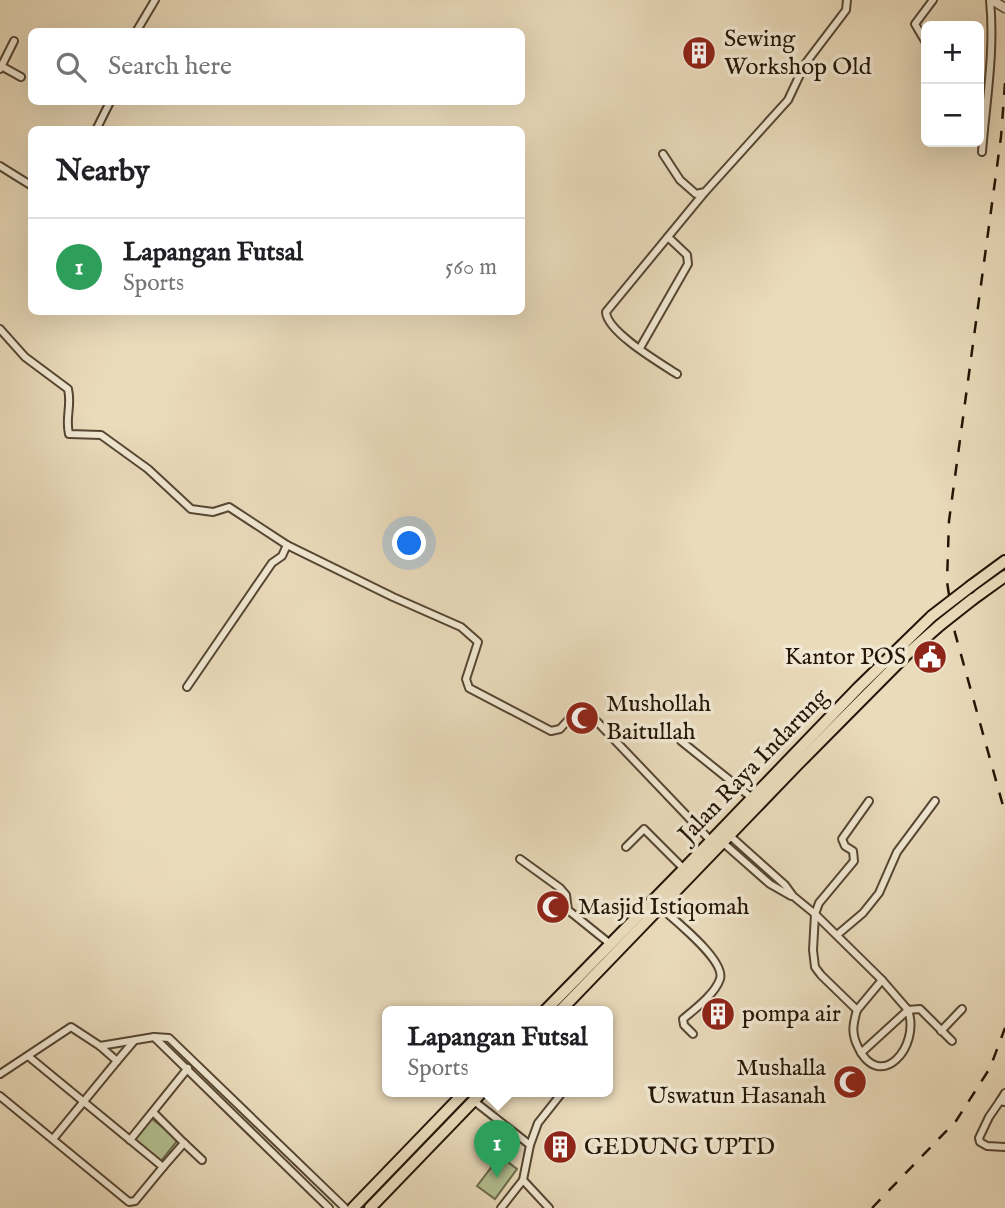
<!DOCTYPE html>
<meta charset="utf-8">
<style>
:root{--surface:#fff;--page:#f2f2f2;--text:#202124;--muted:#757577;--line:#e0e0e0;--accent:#8f2418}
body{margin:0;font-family:"IM FELL English",serif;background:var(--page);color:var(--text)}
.controls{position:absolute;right:21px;top:21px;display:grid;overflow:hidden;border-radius:10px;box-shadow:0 7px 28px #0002}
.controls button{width:63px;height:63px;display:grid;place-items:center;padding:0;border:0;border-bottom:2px solid var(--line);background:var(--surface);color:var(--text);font:35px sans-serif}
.you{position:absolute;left:410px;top:544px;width:24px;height:24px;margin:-18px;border:5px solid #fff;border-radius:50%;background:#1a73e8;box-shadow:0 0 0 10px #1a73e833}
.badge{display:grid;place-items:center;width:46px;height:46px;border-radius:50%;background:var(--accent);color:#fff;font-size:23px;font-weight:700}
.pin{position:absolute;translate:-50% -58px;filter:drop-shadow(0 2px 4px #0008)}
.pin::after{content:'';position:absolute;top:37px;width:24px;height:21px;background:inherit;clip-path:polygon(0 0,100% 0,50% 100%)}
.popup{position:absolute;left:382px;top:1006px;width:231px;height:91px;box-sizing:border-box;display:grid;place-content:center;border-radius:10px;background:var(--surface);filter:drop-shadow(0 2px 5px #0005);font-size:23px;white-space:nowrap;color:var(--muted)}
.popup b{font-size:26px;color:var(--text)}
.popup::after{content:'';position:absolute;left:50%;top:100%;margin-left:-14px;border:14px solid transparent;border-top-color:var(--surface)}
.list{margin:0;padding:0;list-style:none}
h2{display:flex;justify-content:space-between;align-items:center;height:91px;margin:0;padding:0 28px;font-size:30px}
h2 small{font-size:23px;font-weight:400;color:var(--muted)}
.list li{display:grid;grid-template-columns:46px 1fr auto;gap:21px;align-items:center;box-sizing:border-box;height:98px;padding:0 28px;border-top:2px solid var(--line)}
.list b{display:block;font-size:26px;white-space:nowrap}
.list p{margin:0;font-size:23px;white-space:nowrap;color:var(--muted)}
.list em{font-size:23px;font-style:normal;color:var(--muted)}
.icon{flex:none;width:38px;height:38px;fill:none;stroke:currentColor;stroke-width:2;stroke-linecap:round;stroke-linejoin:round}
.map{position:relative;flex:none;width:1005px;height:1208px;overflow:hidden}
.search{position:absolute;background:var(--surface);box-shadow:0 7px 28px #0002;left:28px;top:28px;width:497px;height:77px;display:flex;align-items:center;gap:18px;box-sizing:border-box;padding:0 24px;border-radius:10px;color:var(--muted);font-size:26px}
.panel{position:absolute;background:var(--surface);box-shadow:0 7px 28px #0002;left:28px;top:126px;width:497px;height:189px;border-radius:10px}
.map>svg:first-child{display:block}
.green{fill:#b4c192;stroke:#6c6b4c;stroke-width:2}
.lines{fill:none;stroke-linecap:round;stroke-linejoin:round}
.minor-casing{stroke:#564633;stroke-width:10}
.tertiary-casing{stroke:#564633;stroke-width:11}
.trunk-casing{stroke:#241506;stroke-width:14}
.minor{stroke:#f1e8d3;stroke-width:6}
.tertiary{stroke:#f1e8d3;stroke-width:8}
.trunk{stroke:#eadbbb;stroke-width:10}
.rail{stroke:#241506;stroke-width:2.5;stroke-dasharray:12 12;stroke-linecap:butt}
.trunk-bridge-casing{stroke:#241506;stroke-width:14;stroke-linecap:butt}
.trunk-bridge{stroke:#eadbbb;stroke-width:10}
.labels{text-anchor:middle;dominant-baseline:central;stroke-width:7;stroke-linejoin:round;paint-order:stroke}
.poi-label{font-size:24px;fill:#241506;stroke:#f1e8d3;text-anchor:start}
.street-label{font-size:24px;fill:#241506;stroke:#f1e8d3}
</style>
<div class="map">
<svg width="1005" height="1208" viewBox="0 0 1005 1208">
<rect width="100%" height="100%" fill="#eadbbb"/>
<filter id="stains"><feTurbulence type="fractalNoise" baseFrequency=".00286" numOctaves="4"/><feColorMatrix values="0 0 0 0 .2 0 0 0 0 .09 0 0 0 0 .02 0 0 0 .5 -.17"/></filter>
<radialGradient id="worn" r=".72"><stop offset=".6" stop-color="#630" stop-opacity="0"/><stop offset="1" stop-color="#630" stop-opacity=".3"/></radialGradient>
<!-- green -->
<g class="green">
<polygon points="151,1118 178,1140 161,1161 134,1139"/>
<polygon points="500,1156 517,1169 495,1199 477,1186"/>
</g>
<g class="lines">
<!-- minor casing -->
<g class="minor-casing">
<g id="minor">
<polyline points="136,32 155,0"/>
<polyline points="925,41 915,24 933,0"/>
<polyline points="1,66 21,77"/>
<polyline points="0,69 14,41"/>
<polyline points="96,130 110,102"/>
<path d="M 982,152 C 986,100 995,52 990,0"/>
<polyline points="663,154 680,180 696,194 705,192 788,100 805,64 846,10 847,0"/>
<polyline points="0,166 32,186"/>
<path d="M 0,329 L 25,357 L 68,389 C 72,406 65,417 69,434 L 101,435 L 148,469 L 191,509 L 213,512 L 229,507 L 287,545 L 393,597 L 461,627 L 478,642 L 466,679 L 469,688 L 551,731 L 560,729 L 579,708 L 585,709 L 711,841"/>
<polyline points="640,348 688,264 687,255 668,237"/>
<path d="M 677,374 C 660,363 607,332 606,312 L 704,193"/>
<polyline points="187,687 272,563 282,556 287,545"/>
<polyline points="681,741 752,798"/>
<polyline points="869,801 842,839 845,846 853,851 854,861 819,903 815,914 813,950 815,967 821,975 857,1010 882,980"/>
<polyline points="728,834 785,885 793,896 815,914 882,980 908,1010 920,1009 952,1041"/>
<polyline points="720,840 770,884 791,896"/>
<polyline points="626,847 644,829 684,869"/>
<polyline points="520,859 560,888 566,895 568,910 609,943"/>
<path d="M 659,906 C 673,919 726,960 720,979 C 715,994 695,1009 683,1019 L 684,1025 L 693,1034"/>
<polyline points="837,935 863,913 879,893 897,852 935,801"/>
<path d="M 857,1010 C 853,1024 851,1033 858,1047 C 880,1093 921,1047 908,1010 L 861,1053"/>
<polyline points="941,1031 962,1009"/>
<polyline points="154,1037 329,1208"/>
<polyline points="100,1046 154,1037 169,1038 345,1208"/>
<polyline points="28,1056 163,1167 184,1143 153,1112"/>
<polyline points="117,1061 134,1041"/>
<polyline points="0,1074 71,1027 100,1046 117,1061 53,1139"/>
<polyline points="1005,1093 1000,1101 1005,1102"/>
<polyline points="0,1096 129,1202 135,1201 163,1167"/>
<polyline points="474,1101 530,1145 523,1180 549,1208"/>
<polyline points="1000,1101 989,1117 979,1138 980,1142 987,1146 1005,1147"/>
<polyline points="130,1140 188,1068"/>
<polyline points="184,1143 202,1160"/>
<polyline points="530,1145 538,1123 561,1094"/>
<polyline points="501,1208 523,1180"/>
</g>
</g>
<!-- tertiary casing -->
<g class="tertiary-casing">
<polyline id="tertiary" points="992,0 1005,8"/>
</g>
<!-- trunk casing -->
<g class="trunk-casing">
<g id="trunk">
<polyline points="971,586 1005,561"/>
<polyline points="973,599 1005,576"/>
<polyline points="544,1012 684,869 858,688 932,616"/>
<polyline points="559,1012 797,765 906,655 940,625"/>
<polyline points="353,1208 465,1092"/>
<polyline points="370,1208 482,1092"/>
</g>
</g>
<!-- minor -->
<use href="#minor" class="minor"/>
<!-- tertiary -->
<use href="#tertiary" class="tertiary"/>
<!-- trunk -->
<use href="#trunk" class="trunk"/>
<!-- rail -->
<g class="rail">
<polyline points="1005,83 1001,137 949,521 947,582 955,633 1005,813"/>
<polyline points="872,1208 956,1121 990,1068 1005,1028"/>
</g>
<!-- trunk-bridge casing -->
<g class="trunk-bridge-casing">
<g id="trunk-bridge">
<polyline points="932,616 971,586"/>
<polyline points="940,625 973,599"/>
</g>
</g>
<!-- trunk-bridge -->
<use href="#trunk-bridge" class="trunk-bridge"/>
</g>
<!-- icons -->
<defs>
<g id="building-disc" transform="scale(1.75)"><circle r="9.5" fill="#8f2418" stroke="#f1e8d3"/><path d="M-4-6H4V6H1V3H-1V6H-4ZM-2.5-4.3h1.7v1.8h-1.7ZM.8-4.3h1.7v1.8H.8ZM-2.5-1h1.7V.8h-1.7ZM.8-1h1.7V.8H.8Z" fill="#fff"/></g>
<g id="civic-disc" transform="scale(1.75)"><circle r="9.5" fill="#8f2418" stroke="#f1e8d3"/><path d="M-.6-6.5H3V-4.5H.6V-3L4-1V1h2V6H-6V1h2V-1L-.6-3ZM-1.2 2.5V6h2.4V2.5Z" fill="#fff"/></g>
<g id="mosque-disc" transform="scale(1.75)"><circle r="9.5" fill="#8f2418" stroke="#f1e8d3"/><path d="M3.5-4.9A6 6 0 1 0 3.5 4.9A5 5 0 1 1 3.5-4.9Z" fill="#fff"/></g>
</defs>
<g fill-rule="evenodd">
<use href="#building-disc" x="699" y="53"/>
<use href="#civic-disc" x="930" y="657"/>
<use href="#mosque-disc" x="582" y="718"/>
<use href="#mosque-disc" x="553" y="907"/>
<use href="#building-disc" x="718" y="1014"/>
<use href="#mosque-disc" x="850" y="1082"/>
<use href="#building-disc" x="560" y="1147"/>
</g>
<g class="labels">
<!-- poi labels -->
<g class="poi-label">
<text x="724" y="39">Sewing<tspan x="724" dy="28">Workshop Old</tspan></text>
<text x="906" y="657" text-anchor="end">Kantor POS</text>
<text x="606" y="704">Mushollah<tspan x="606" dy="28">Baitullah</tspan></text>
<text x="578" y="907">Masjid Istiqomah</text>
<text x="742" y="1014">pompa air</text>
<text x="826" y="1068" text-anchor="end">Mushalla<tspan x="826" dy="28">Uswatun Hasanah</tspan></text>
<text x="584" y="1147">GEDUNG UPTD</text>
</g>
<!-- street labels -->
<g class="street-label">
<text transform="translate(754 766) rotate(-46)">Jalan Raya Indarung</text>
</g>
</g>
<rect width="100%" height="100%" filter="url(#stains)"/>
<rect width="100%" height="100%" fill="url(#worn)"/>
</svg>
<div class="controls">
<button>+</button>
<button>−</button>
</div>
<div class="you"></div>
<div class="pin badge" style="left:497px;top:1178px;background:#2e9e5b">1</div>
<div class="popup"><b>Lapangan Futsal</b>Sports</div>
<div class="search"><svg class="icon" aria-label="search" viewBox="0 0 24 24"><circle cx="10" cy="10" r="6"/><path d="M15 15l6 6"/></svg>Search here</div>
<section class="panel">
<h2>Nearby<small></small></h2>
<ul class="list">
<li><span class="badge" style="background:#2e9e5b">1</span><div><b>Lapangan Futsal</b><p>Sports</p></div><em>560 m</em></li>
</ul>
</section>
</div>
